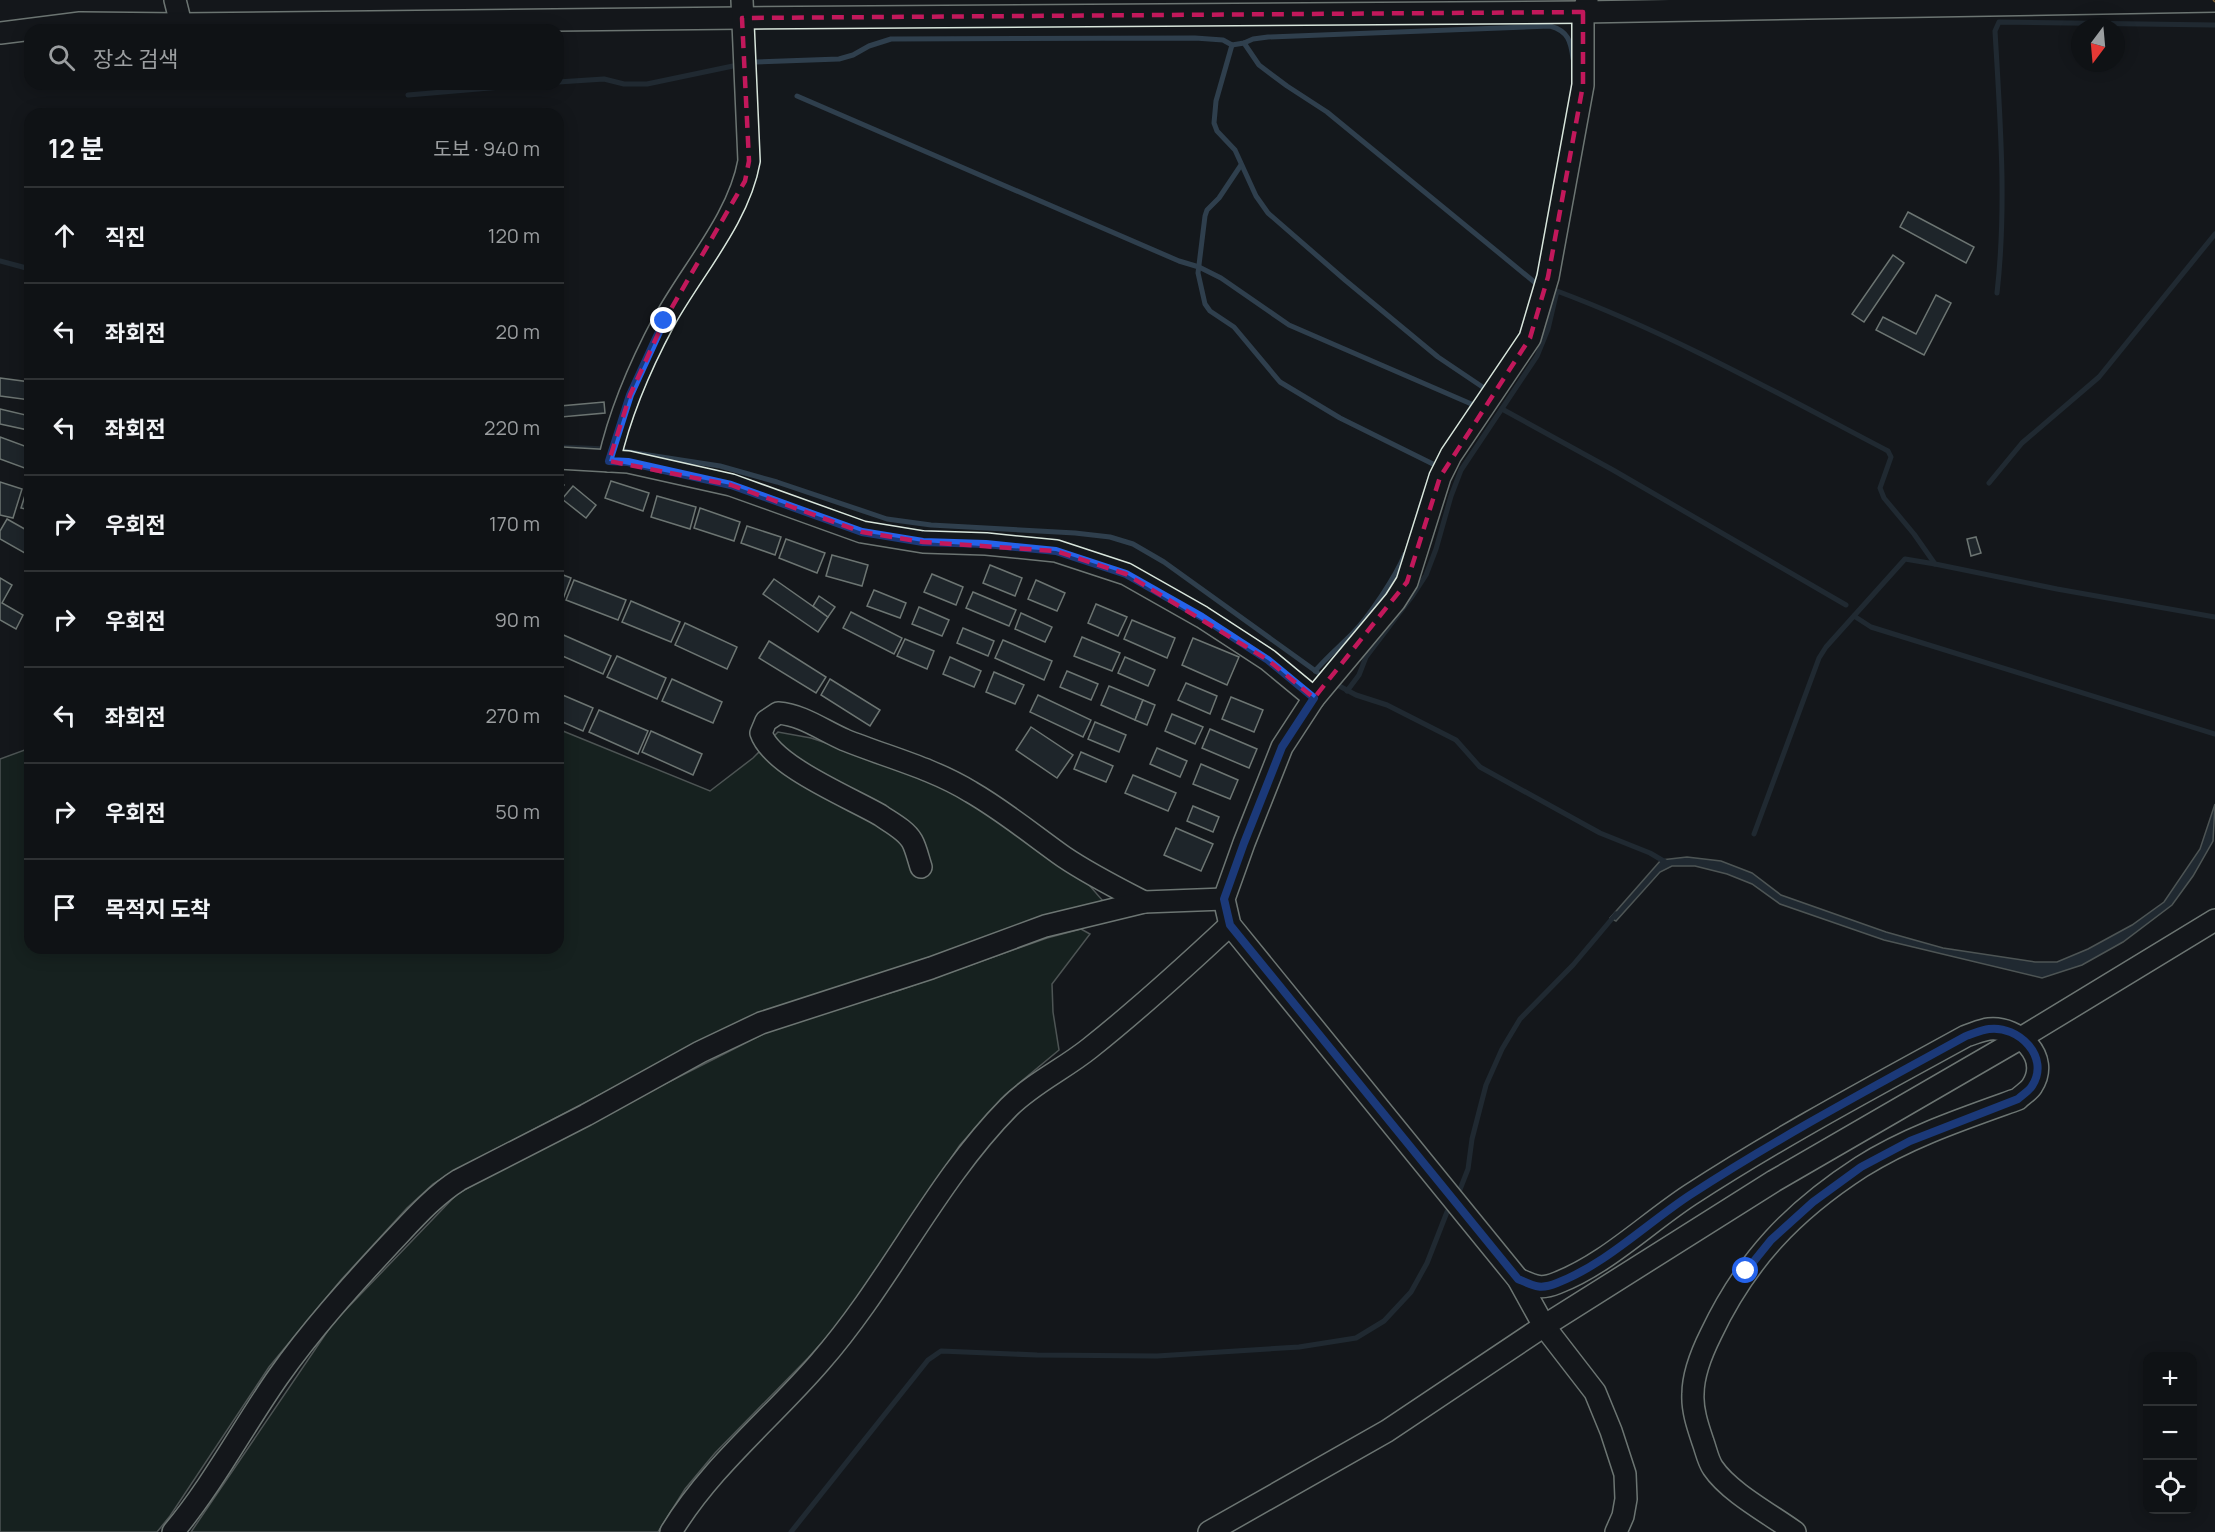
<!DOCTYPE html>
<html lang="ko">
<meta charset="utf-8">
<style>
:root{--surface:#0f1215;--page:#181b1e;--text:#f1f3f6;--muted:#9b9ea0;--line:#2f3234}
body{margin:0;font-family:Manrope,"Noto Sans KR",sans-serif;background:var(--page);color:var(--text)}
.controls{position:absolute;right:18px;bottom:18px;display:grid;overflow:hidden;border-radius:12px;box-shadow:0 3px 15px #0003}
.controls button{width:54px;height:54px;display:grid;place-items:center;padding:0;border:0;border-bottom:2px solid var(--line);background:var(--surface);color:var(--text);font:30px sans-serif}
.compass{position:absolute;left:2071px;top:18px;width:54px;height:54px;border-radius:50%;background:var(--surface);box-shadow:0 3px 15px #0003;rotate:196deg}
.stop{position:absolute;width:18px;height:18px;margin:-14px;border:4px solid #2563eb;border-radius:50%;background:#fff}
.stop.end{background:#2563eb;border-color:#fff;box-shadow:0 2px 6px #0008}
.list{margin:0;padding:0;list-style:none}
h2{display:flex;justify-content:space-between;align-items:center;height:78px;margin:0;padding:0 24px;font-size:26px}
h2 small{font-size:20px;font-weight:400;color:var(--muted)}
.list li{display:grid;grid-template-columns:39px 1fr auto;gap:18px;align-items:center;box-sizing:border-box;height:96px;padding:0 24px;border-top:2px solid var(--line)}
.list b{display:block;font-size:22px;white-space:nowrap}
.list em{font-size:20px;font-style:normal;color:var(--muted)}
.icon{flex:none;width:33px;height:33px;fill:none;stroke:currentColor;stroke-width:2;stroke-linecap:round;stroke-linejoin:round}
.map{position:relative;flex:none;width:2215px;height:1532px;overflow:hidden}
.search{position:absolute;background:var(--surface);box-shadow:0 3px 15px #0003;left:24px;top:24px;width:540px;height:66px;display:flex;align-items:center;gap:15px;box-sizing:border-box;padding:0 21px;border-radius:18px;color:var(--muted);font-size:22px}
.panel{position:absolute;background:var(--surface);box-shadow:0 3px 15px #0003;left:24px;top:108px;width:540px;height:846px;border-radius:18px}
.map>svg:first-child{display:block}
.green{fill:#1a2d24;stroke:#939e99;stroke-width:1.5}
.water{fill:#2f3f4d;stroke:#939e99;stroke-width:1.5}
.lines{fill:none;stroke-linecap:round;stroke-linejoin:round}
.stream{stroke:#2f3f4d;stroke-width:5}
.building{fill:#2c363c;stroke:#d8e6dc;stroke-width:1.5}
.minor-casing{stroke:#d8e6dc;stroke-width:24}
.minor{stroke:#14181c;stroke-width:21}
.power{stroke:#ffb74d;stroke-width:1.5;stroke-dasharray:21 4.5 3 4.5;stroke-linecap:butt}
.route{stroke:#2563eb;stroke-width:8}
.marked{fill:none;stroke:#c2185b;stroke-width:4.5;stroke-dasharray:12 8;stroke-linejoin:round}
</style>
<div class="map">
<svg width="2215" height="1532" viewBox="0 0 2215 1532">
<rect width="100%" height="100%" fill="#14181c"/>
<!-- green -->
<g class="green">
<polygon points="558,729 710,791 753,758 762,749 852,804 925,857 830,781 771,739 778,732 811,738 928,777 976,804 1083,878 1103,901 1038,918 691,1047 454,1171 433,1184 407,1208 341,1280 269,1367 170,1516 157,1532 0,1532 0,759 30,748 30,948 558,948"/>
<polygon points="1081,929 1090,934 1052,984 1053,1012 1059,1050 1005,1095 960,1145 841,1321 808,1358 715,1453 685,1489 658,1532 191,1532 333,1323 457,1194 529,1153 781,1025 900,990 1047,938"/>
</g>
<!-- water -->
<polygon class="water" points="2215,804 2213,841 2193,876 2172,905 2123,942 2082,965 2042,978 1884,940 1780,904 1752,884 1727,874 1695,866 1672,866 1660,872 1616,921 1610,918 1661,860 1687,857 1721,861 1752,873 1781,895 1886,932 1943,948 2035,962 2057,962 2088,949 2132,925 2164,902 2200,849"/>
<g class="lines">
<!-- stream -->
<g class="stream">
<polyline points="1244,43 1259,65 1287,86 1327,112 1538,285"/>
<polyline points="1232,45 1216,101 1214,123 1217,131 1235,150 1256,196 1268,213 1345,280 1438,357 1487,390"/>
<path d="M 755,62 L 839,59 L 853,55 L 869,46 L 891,39 L 1195,38 L 1223,40 L 1232,45 L 1244,43 L 1253,39 L 1268,37 L 1550,26 C 1568,31 1571,41 1573,59"/>
<polyline points="558,82 604,79 624,84 647,84 733,66"/>
<polyline points="408,95 535,84"/>
<polyline points="797,96 1179,261 1199,267 1221,278 1289,325 1476,406"/>
<polyline points="1241,165 1219,198 1207,210 1205,216 1198,273 1205,304 1210,311 1234,327 1280,382 1340,418 1439,467"/>
<polyline points="0,261 30,269"/>
<path d="M 1997,293 C 2007,205 2000,118 1995,31 L 1999,22 L 2215,25"/>
<polyline points="1502,409 1613,470 1846,605"/>
<polyline points="558,447 607,449"/>
<polyline points="616,450 720,466 777,482 887,519 931,525 1075,533 1110,537 1133,544 1164,562 1317,672"/>
<polyline points="1989,483 2022,443 2099,377 2215,234"/>
<polyline points="1854,616 1871,627 2215,734"/>
<path d="M 1315,671 C 1327,657 1340,646 1352,634 C 1369,617 1396,576 1405,554"/>
<polyline points="1332,682 1356,695 1387,705 1456,740 1480,767 1600,833 1650,853 1667,863"/>
<path d="M 1347,691 L 1359,675 L 1366,657 L 1413,595 L 1426,575 L 1436,549 L 1451,496 L 1461,470 L 1537,356 L 1548,329 L 1557,291 C 1672,334 1779,394 1888,451 L 1891,457 L 1880,488 L 1884,498 L 1914,534 L 1935,564 L 2057,589 L 2215,617"/>
<polyline points="1754,834 1819,658 1826,647 1905,559 1935,564"/>
<polyline points="1457,1197 1468,1169 1472,1139 1486,1085 1502,1049 1520,1019 1573,965 1616,914"/>
<polyline points="791,1532 928,1360 941,1351 1037,1355 1157,1356 1299,1347 1356,1338 1384,1321 1411,1292 1427,1263 1447,1212 1452,1205"/>
</g>
</g>
<!-- building -->
<g class="building">
<polygon points="1908,212 1974,247 1966,263 1900,227"/>
<polygon points="1893,255 1904,263 1864,322 1852,314"/>
<polygon points="1936,295 1951,303 1924,355 1876,330 1883,317 1916,334"/>
<polygon points="0,378 30,382 30,400 0,396"/>
<polygon points="604,402 605,413 561,417 560,406"/>
<polygon points="0,409 30,416 28,430 0,424"/>
<polygon points="0,437 30,448 30,470 0,459"/>
<polygon points="558,481 564,485 558,494"/>
<polygon points="611,481 649,493 643,511 605,498"/>
<polygon points="0,482 22,489 13,518 0,515"/>
<polygon points="573,486 596,505 586,518 562,499"/>
<polygon points="27,489 30,490 30,510 21,508"/>
<polygon points="657,496 696,507 690,529 651,517"/>
<polygon points="700,508 740,522 734,541 694,528"/>
<polygon points="7,519 30,532 30,556 0,539 0,531"/>
<polygon points="747,526 781,537 775,555 741,543"/>
<polygon points="1976,537 1981,553 1971,556 1967,539"/>
<polygon points="786,539 825,553 817,573 779,558"/>
<polygon points="832,555 868,565 862,586 826,576"/>
<polygon points="990,565 1022,578 1015,596 983,583"/>
<polygon points="558,573 571,578 563,599 558,597"/>
<polygon points="932,574 963,587 956,605 924,592"/>
<polygon points="0,578 12,585 2,603 23,615 16,629 0,620"/>
<polygon points="774,579 828,617 818,632 763,594"/>
<polygon points="574,580 626,600 618,620 566,600"/>
<polygon points="1036,580 1065,593 1057,611 1028,599"/>
<polygon points="874,590 906,603 900,618 867,606"/>
<polygon points="973,592 1016,610 1009,626 966,608"/>
<polygon points="819,596 835,607 828,617 813,606"/>
<polygon points="631,601 680,622 671,642 622,622"/>
<polygon points="1096,604 1127,617 1118,636 1088,623"/>
<polygon points="919,607 949,620 942,636 912,624"/>
<polygon points="851,612 902,638 894,654 843,628"/>
<polygon points="1021,613 1052,627 1045,642 1015,629"/>
<polygon points="1132,620 1175,638 1167,658 1124,639"/>
<polygon points="685,623 737,647 727,669 675,645"/>
<polygon points="963,628 994,641 988,656 957,643"/>
<polygon points="559,633 611,656 603,674 558,654"/>
<polygon points="1082,637 1120,653 1112,671 1074,656"/>
<polygon points="1193,638 1239,657 1227,685 1182,665"/>
<polygon points="905,639 934,651 927,669 897,656"/>
<polygon points="1003,640 1052,661 1044,680 995,658"/>
<polygon points="769,641 826,677 816,693 759,658"/>
<polygon points="617,656 666,678 657,699 607,677"/>
<polygon points="950,657 981,671 974,687 943,674"/>
<polygon points="1125,657 1155,670 1148,686 1118,673"/>
<polygon points="1067,671 1098,684 1091,700 1060,687"/>
<polygon points="994,672 1024,685 1015,704 986,692"/>
<polygon points="672,679 722,702 713,723 662,701"/>
<polygon points="830,679 880,710 870,726 821,695"/>
<polygon points="1186,683 1217,696 1210,714 1178,700"/>
<polygon points="1109,686 1143,700 1135,720 1101,705"/>
<polygon points="558,693 593,708 583,731 558,720"/>
<polygon points="1038,695 1091,720 1083,737 1030,712"/>
<polygon points="1231,697 1263,710 1254,732 1222,719"/>
<polygon points="1143,700 1155,705 1147,725 1135,720"/>
<polygon points="599,710 648,731 638,754 589,732"/>
<polygon points="1172,714 1203,727 1195,744 1165,731"/>
<polygon points="1095,722 1126,735 1119,752 1088,739"/>
<polygon points="1031,727 1073,755 1057,778 1016,750"/>
<polygon points="1210,729 1257,749 1249,768 1202,748"/>
<polygon points="651,731 702,754 693,775 642,752"/>
<polygon points="1157,748 1187,761 1180,777 1150,764"/>
<polygon points="1081,752 1113,766 1106,782 1074,769"/>
<polygon points="1201,764 1238,780 1230,799 1193,784"/>
<polygon points="1133,775 1176,793 1168,811 1125,793"/>
<polygon points="1193,806 1219,817 1213,832 1187,821"/>
<polygon points="1176,828 1213,844 1201,871 1164,855"/>
</g>
<g class="lines">
<!-- minor casing -->
<g class="minor-casing">
<g id="minor">
<polyline points="175,0 181,24"/>
<polyline points="1587,1 1583,12 1583,85 1548,277 1530,338 1451,455 1440,477 1407,582 1395,601 1314,698 1282,747 1244,843 1224,899 1230,925 1518,1279 1544,1326 1595,1392 1611,1431 1625,1474 1626,1499 1623,1516 1616,1532"/>
<polyline points="0,33 80,23 181,24 742,18 1583,12 2215,1"/>
<polyline points="558,458 628,462 731,485 862,532 923,542 986,544 1056,551 1126,574 1202,617 1268,660 1314,698"/>
<path d="M 609,461 C 620,412 641,364 664,321 C 692,270 739,218 749,161 L 742,0"/>
<path d="M 921,867 C 918,858 916,848 912,841 C 906,830 890,822 880,815 C 849,797 772,766 761,733 L 766,721 L 778,713 C 803,715 822,730 845,740 C 887,757 932,768 971,792 C 1004,811 1033,835 1064,857 C 1089,874 1117,888 1144,902"/>
<path d="M 1518,1279 C 1534,1286 1540,1290 1557,1283 C 1606,1264 1646,1224 1690,1195 C 1779,1137 1873,1087 1966,1036 C 1973,1034 1981,1030 1989,1029 C 2018,1026 2051,1057 2032,1086 C 2029,1091 2022,1095 2018,1099 C 1965,1118 1908,1137 1861,1167 C 1793,1211 1746,1260 1711,1334 C 1702,1352 1693,1373 1693,1394 C 1692,1410 1698,1427 1703,1442 C 1706,1450 1708,1461 1713,1468 C 1729,1492 1770,1514 1795,1532"/>
<path d="M 173,1532 C 212,1486 243,1427 278,1377 C 311,1330 350,1287 389,1245 C 411,1222 432,1197 459,1180 L 586,1115 L 700,1052 L 761,1023 L 931,968 L 1045,926 L 1144,902 L 1224,899"/>
<path d="M 671,1532 C 711,1466 771,1419 820,1362 C 890,1282 935,1182 1009,1107 C 1033,1083 1064,1069 1090,1048 C 1139,1009 1184,968 1230,925"/>
<polyline points="1209,1532 1387,1431 1544,1326 1774,1181 2021,1038 2215,920"/>
</g>
</g>
<!-- minor -->
<use href="#minor" class="minor"/>
<!-- power -->
<polyline class="power" points="2213,0 2215,2"/>
</g>
<g class="lines">
<!-- route -->
<path class="route" d="M 664,321 L 630,395 L 609,461 L 628,462 L 731,485 L 862,532 L 923,542 L 986,544 L 1056,551 L 1126,574 L 1202,617 L 1268,660 L 1314,698 L 1282,747 L 1244,843 L 1224,899 L 1230,925 L 1518,1279 C 1534,1286 1540,1290 1557,1283 C 1606,1264 1646,1224 1690,1195 C 1779,1137 1873,1087 1966,1036 C 1973,1034 1981,1030 1989,1029 C 2018,1025 2051,1057 2032,1086 C 2029,1091 2022,1095 2018,1099 L 1910,1141 L 1861,1167 L 1813,1202 L 1771,1240 L 1746,1271"/>
</g>
<!-- marked area -->
<path d="M0 0H2215V1532H0ZM 1583,12 L 1583,85 L 1548,277 L 1530,338 L 1440,477 L 1407,582 L 1314,698 L 1268,660 L 1126,574 L 1056,551 L 923,542 L 862,532 L 731,485 L 609,461 L 630,395 L 664,321 L 745,181 L 749,161 L 742,18 Z" fill="#14181c" fill-opacity=".55" fill-rule="evenodd"/>
<path class="marked" d="M 1583,12 L 1583,85 L 1548,277 L 1530,338 L 1440,477 L 1407,582 L 1314,698 L 1268,660 L 1126,574 L 1056,551 L 923,542 L 862,532 L 731,485 L 609,461 L 630,395 L 664,321 L 745,181 L 749,161 L 742,18 Z"/>
</svg>
<div class="controls">
<button>+</button>
<button>−</button>
<button><svg class="icon" aria-label="locate" viewBox="0 0 24 24"><circle cx="12" cy="12" r="6"/><path d="M12 2v4M12 18v4M2 12h4M18 12h4"/></svg></button>
</div>
<svg class="compass" viewBox="-18 -18 36 36"><path d="M0-13l5 13h-10z" fill="#e53935"/><path d="M0 13l5-13h-10z" fill="#9b9ea0"/></svg>
<div class="stop" style="left:1746px;top:1271px"></div>
<div class="stop end" style="left:664px;top:321px"></div>
<div class="search"><svg class="icon" aria-label="search" viewBox="0 0 24 24"><circle cx="10" cy="10" r="6"/><path d="M15 15l6 6"/></svg>장소 검색</div>
<section class="panel">
<h2>12 분<small>도보 · 940 m</small></h2>
<ul class="list">
<li><svg class="icon" aria-label="ahead" viewBox="0 0 24 24"><path d="M12 20V5M6 11l6-6 6 6"/></svg><div><b>직진</b></div><em>120 m</em></li>
<li><svg class="icon" aria-label="left" viewBox="0 0 24 24"><path d="M17 20v-9H6M10 6l-5 5 5 5"/></svg><div><b>좌회전</b></div><em>20 m</em></li>
<li><svg class="icon" aria-label="left" viewBox="0 0 24 24"><path d="M17 20v-9H6M10 6l-5 5 5 5"/></svg><div><b>좌회전</b></div><em>220 m</em></li>
<li><svg class="icon" aria-label="right" viewBox="0 0 24 24"><path d="M7 20v-9h11M14 6l5 5-5 5"/></svg><div><b>우회전</b></div><em>170 m</em></li>
<li><svg class="icon" aria-label="right" viewBox="0 0 24 24"><path d="M7 20v-9h11M14 6l5 5-5 5"/></svg><div><b>우회전</b></div><em>90 m</em></li>
<li><svg class="icon" aria-label="left" viewBox="0 0 24 24"><path d="M17 20v-9H6M10 6l-5 5 5 5"/></svg><div><b>좌회전</b></div><em>270 m</em></li>
<li><svg class="icon" aria-label="right" viewBox="0 0 24 24"><path d="M7 20v-9h11M14 6l5 5-5 5"/></svg><div><b>우회전</b></div><em>50 m</em></li>
<li><svg class="icon" aria-label="arrive" viewBox="0 0 24 24"><path d="M6 21V4h12l-3 4 3 4H6"/></svg><div><b>목적지 도착</b></div></li>
</ul>
</section>
</div>
